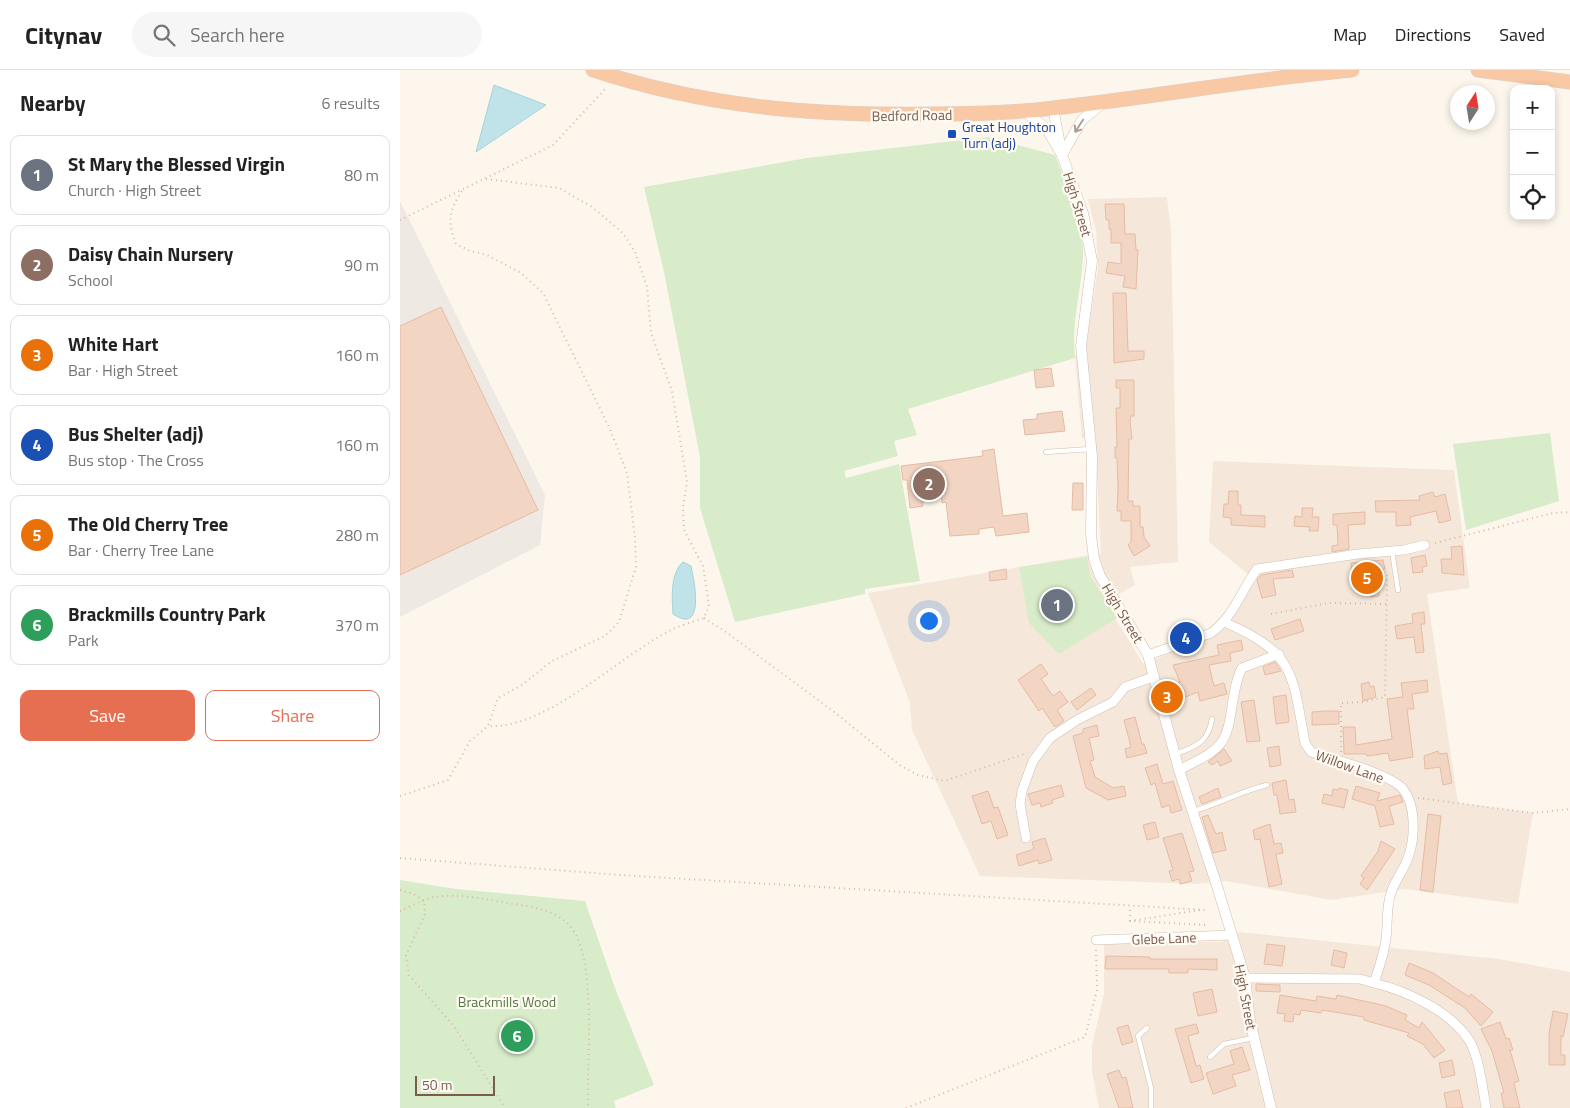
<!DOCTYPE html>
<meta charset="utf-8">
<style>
:root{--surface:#fff;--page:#f6f6f6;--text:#222;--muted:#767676;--line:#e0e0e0;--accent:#e76f51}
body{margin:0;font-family:"Titillium Web",sans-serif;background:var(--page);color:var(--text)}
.controls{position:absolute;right:15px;top:15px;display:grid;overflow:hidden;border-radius:10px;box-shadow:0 2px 8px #0003}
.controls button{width:45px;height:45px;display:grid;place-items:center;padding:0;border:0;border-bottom:1px solid var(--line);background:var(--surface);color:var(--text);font:25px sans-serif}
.compass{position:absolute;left:1050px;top:15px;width:45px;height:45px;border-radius:50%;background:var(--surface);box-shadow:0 2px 8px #0003;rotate:12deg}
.scale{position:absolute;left:15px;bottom:12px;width:80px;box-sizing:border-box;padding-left:5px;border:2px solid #7a5c4d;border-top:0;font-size:14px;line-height:18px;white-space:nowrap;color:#7a5c4d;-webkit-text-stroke:4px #fffaf3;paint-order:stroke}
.you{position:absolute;left:528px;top:550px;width:18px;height:18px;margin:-12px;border:4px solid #fff;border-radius:50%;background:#1a73e8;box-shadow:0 0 0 8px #1a73e833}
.badge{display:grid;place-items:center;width:32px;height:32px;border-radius:50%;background:var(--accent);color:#fff;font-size:16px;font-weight:700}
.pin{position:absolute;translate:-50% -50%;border:2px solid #fff;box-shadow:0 1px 5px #0006}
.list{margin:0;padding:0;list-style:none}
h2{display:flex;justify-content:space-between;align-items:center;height:65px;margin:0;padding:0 20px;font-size:21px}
h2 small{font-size:16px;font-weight:400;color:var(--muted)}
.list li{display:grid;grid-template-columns:32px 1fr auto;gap:15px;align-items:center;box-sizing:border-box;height:80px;margin:0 10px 10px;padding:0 10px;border:1px solid var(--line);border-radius:10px}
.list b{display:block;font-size:19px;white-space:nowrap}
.list p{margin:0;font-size:16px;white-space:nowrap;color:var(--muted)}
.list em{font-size:16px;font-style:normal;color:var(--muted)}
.actions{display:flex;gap:10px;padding:15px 20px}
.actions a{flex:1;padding:11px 0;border:1px solid var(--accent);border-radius:10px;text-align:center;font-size:18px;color:var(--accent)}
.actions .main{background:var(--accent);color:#fff}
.icon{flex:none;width:28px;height:28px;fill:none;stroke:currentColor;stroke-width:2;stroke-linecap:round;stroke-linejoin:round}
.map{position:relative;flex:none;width:1170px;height:1038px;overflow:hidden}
header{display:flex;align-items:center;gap:30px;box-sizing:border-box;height:70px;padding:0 25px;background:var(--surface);border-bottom:1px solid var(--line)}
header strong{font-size:24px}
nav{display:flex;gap:28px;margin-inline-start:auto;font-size:18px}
.search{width:350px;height:45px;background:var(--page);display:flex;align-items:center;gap:12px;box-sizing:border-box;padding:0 18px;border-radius:28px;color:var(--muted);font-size:19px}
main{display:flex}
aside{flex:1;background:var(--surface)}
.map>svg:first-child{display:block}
.residential{fill:#f5e8da}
.industrial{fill:#efe9e4}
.green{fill:#d8ecc9}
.water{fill:#bfe3e8;stroke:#a5d3da}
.building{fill:#f3d5c3;stroke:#e6bba3}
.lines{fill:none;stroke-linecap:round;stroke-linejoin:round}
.service-casing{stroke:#d1beb0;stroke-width:5.5}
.minor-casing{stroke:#d1beb0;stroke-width:10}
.tertiary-casing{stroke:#d1beb0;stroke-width:11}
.trunk-casing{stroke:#dad1cd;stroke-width:15}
.path{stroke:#d9b8a5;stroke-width:2;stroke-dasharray:1 4;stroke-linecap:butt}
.service{stroke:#fff;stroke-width:4.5}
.minor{stroke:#fff;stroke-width:9}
.tertiary{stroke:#fff;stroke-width:10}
.trunk{stroke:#f9c8a4;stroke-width:14}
.oneway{stroke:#af9d94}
.transit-dot{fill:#1a4fb4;stroke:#fffaf3;stroke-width:2}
.labels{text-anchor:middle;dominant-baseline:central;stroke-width:4.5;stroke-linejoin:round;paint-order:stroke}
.street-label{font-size:14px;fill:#7a5c4d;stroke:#fffaf3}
.transit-label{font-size:14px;fill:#164399;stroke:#fffaf3;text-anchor:start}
.park-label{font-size:14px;fill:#537a41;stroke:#fffaf3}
</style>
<header>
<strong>Citynav</strong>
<div class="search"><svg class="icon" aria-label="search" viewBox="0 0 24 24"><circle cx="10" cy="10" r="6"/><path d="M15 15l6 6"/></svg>Search here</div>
<nav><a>Map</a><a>Directions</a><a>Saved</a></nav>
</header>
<main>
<aside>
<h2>Nearby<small>6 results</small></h2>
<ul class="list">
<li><span class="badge" style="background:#6b7280">1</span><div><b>St Mary the Blessed Virgin</b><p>Church · High Street</p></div><em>80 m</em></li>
<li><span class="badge" style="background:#8d6e63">2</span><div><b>Daisy Chain Nursery</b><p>School</p></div><em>90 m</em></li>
<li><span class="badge" style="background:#e8710a">3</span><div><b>White Hart</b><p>Bar · High Street</p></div><em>160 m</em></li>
<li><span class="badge" style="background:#1a4fb4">4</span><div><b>Bus Shelter (adj)</b><p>Bus stop · The Cross</p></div><em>160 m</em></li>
<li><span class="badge" style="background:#e8710a">5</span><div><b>The Old Cherry Tree</b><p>Bar · Cherry Tree Lane</p></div><em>280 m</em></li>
<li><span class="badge" style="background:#2e9e5b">6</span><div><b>Brackmills Country Park</b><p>Park</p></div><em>370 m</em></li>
</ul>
<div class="actions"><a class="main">Save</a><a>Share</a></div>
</aside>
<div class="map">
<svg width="1170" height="1038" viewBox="0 0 1170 1038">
<rect width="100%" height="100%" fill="#fdf6ec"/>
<!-- residential -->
<g class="residential">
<polygon points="767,127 771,162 778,492 730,497 735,515 705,532 744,595 817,559 856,511 809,472 813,391 1054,400 1070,518 1027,524 1058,733 1133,743 1118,834 1005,819 931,830 826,811 796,814 580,806 512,660 510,633 468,523 701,483 695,369 682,368 675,286 685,283 698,198 696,161 688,129"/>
<polygon points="839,862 1099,889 1170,902 1170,1038 699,1038 692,1001 692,975 704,924 704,871 821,872"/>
</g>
<!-- industrial -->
<polygon class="industrial" points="0,131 145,425 140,475 0,547"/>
<!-- green -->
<g class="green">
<path d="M 588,67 L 655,85 C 666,114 685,157 683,188 C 681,222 671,254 675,288 L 508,339 L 517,365 L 494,371 L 498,386 L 444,401 L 446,408 L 499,394 L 520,511 L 465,519 L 465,524 L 335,552 L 300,438 L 300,387 L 264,202 L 244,117 L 407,88 Z"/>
<polygon points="1150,363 1159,431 1066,460 1053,374"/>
<polygon points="687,487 690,506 717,548 659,584 629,553 619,497"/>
<polygon points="0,810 56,819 185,831 215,918 254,1015 214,1031 216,1038 0,1038"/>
</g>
<!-- water -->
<g class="water">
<polygon points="94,15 146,35 76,82"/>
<path d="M 283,492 L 291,496 C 294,510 306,566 273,544 C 272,527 270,504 283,492 Z"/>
</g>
<!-- building -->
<g class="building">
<polygon points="705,134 724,134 725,164 735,164 736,180 738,180 736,219 723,217 725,206 706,203 708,192 721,194 721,173 711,173 711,159 709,159 709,150 706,150"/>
<polygon points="713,223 726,223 728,281 744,281 744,289 714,293"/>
<polygon points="41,237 138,440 0,505 0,256"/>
<polygon points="651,298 654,316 636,318 634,300"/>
<polygon points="716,310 734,310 734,346 731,346 730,351 732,369 729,369 728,431 733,431 733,436 740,436 740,457 743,457 744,467 750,476 734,486 728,475 731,472 731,451 721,451 721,441 717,441 718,418 717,388 715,388 715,377 717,377 716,338 720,338 720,318 716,318"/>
<polygon points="662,341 665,361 625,365 623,350 637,349 637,344"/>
<polygon points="594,379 603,446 627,443 629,462 596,466 594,457 579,459 579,464 550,466 546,432 542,433 541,421 522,424 523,436 510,438 507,410 503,410 501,396 583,386 582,381"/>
<polygon points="673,413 683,413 683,440 672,440"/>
<polygon points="829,421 838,421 838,435 841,435 841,445 865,446 865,457 831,455 831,448 823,447 824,434 828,434"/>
<polygon points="1033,422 1035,427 1045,424 1051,450 1039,453 1036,441 1010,447 1011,455 996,456 996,442 976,442 975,431 1020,430 1019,426"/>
<polygon points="902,438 913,438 912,447 919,447 918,461 909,461 910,457 894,456 895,446 902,447"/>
<polygon points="965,442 965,454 948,455 949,479 932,482 932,476 938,475 937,455 933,455 933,444"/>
<polygon points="1062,476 1064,505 1042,503 1041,489 1052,489 1051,477"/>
<polygon points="1025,485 1027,496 1022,497 1023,502 1013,503 1011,488"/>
<polygon points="983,490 985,499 978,501 979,526 970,527 969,511 957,511 956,504 952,505 951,493"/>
<polygon points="606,499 607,509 590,511 589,502"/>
<polygon points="892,500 894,507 873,509 876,525 862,528 857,510 861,505"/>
<polygon points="670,524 674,537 643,546 639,533"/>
<polygon points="1024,542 1025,554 1021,554 1024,582 1016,583 1014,567 997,569 995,556 1013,553 1012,544"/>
<polygon points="900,549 904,561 875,570 871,559"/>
<polygon points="841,570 843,580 830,583 831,591 809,595 814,616 824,613 827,624 800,631 798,622 768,634 764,618 780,612 773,595 819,585 817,575"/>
<polygon points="875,592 881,601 865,605 863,597"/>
<polygon points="641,594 648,604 641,609 653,626 660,621 668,632 657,640 664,651 655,657 642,638 639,641 618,610"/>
<polygon points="1027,610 1028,622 1012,624 1014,639 1007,639 1013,687 990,691 988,683 967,686 966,684 944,684 943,657 955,657 956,675 992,669 987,629 1003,627 1001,613"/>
<polygon points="969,612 970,617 974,616 976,627 963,631 961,614"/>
<polygon points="691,618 696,625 677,640 671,632"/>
<polygon points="886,625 889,652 876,654 873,627"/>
<polygon points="854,630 860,671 847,672 841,632"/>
<polygon points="925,641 939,641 939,654 912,655 912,642"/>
<polygon points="735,647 742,674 744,674 747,683 727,688 725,679 731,677 724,650"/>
<polygon points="697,655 699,666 689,668 694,690 690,691 695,707 713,718 724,716 726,726 708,730 686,718 673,666 683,663 683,659"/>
<polygon points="879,676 881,695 870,697 867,678"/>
<polygon points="824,679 832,691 820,696 818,691 812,695 808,692"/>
<polygon points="1038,681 1039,684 1047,683 1052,713 1043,715 1040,697 1025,699 1024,686"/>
<polygon points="757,694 763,714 773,711 782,740 771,743 769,735 762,738 755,713 751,715 745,698"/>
<polygon points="886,710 889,730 894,729 896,742 880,744 877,725 874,725 872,713"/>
<polygon points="661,715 664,726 652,730 653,733 641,737 640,733 632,735 628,724"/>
<polygon points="956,716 980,723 977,731 1000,725 1003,732 989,736 994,754 980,757 975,736 952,729"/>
<polygon points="818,718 821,727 802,734 799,727"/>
<polygon points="939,718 948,720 944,738 922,733 924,724 932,726 933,719 938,720"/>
<polygon points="588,721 594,738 598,737 608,765 597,769 591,751 582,754 572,726"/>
<polygon points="1028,744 1041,746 1033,822 1020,820"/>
<polygon points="808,745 816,764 822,762 826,780 813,783 802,747"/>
<polygon points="755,752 759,767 747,770 743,755"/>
<polygon points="870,754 874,774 881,773 883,783 876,784 882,814 869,817 860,769 855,770 853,760"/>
<polygon points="782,763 794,801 789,802 792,811 780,814 779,809 772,811 769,801 773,800 763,768"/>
<polygon points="645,768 652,790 639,794 638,790 619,796 616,785 634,779 632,772"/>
<polygon points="981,771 995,779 967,820 960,814 964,808 961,806 978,781"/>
<polygon points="867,874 885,876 882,896 864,894"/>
<polygon points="934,880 947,883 944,898 931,895"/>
<polygon points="706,886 750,887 750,889 817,889 817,900 788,899 788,903 769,903 769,899 705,899"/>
<polygon points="1009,893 1033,903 1069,927 1071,924 1093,942 1081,956 1065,938 1029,915 1005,905"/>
<polygon points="856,914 880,915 880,922 856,921"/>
<polygon points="812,919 817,942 798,946 793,923"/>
<polygon points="880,925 916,931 917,926 936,929 937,925 986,936 1007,945 1005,950 1019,958 1022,952 1045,980 1034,988 1023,974 1007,966 1009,963 964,950 964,947 922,940 921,943 901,940 900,945 894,944 893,952 884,951 885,944 877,943"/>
<polygon points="1153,941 1168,944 1163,967 1161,966 1161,985 1165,985 1165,995 1149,995 1149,964"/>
<polygon points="1100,952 1106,969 1109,968 1113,980 1110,980 1119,1011 1114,1013 1120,1038 1104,1038 1101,1023 1104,1023 1092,981 1081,959"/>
<polygon points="796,954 799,963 788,966 796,996 800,995 804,1009 791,1013 775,959"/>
<polygon points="728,955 733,972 722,975 717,958"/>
<polygon points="842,977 850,1000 832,1005 836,1016 813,1024 806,1003 834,994 830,981"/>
<polygon points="1052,990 1055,1005 1042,1008 1039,993"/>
<polygon points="719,1000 722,1008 726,1007 733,1038 719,1038 707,1004"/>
<polygon points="1059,1020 1063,1038 1047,1038 1044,1023"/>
</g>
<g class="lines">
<!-- service casing -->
<g class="service-casing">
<g id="service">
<polyline points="646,382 691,379"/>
<polyline points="992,481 998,520"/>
<path d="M 776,684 C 796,676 808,673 812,649"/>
<path d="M 794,741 C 819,734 841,721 867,715"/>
<polyline points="747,958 738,966 751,1018 751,1038"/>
<polyline points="810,987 824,974 853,968"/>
</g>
</g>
<!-- minor casing -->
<g class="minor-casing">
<g id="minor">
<path d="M 824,552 C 895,583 892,602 905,673 L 911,682 C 932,689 989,703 1003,719 C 1016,735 1015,766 1009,785 C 1005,799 995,810 991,823 C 986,837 988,854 986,869 C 984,884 979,898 974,913 L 960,909 L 845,908"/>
<path d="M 748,585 L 811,563 C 834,546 841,521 857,499 L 958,484 L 1004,480 L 1025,475"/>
<path d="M 779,700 C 792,693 812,685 821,673 C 834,656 830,620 842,598 L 879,584"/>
<polyline points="626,768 620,734 622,721 633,691 650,668 677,650 713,632 725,617 753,607"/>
<polyline points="696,870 832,865"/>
<path d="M 974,913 C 1007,921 1050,941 1069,970 C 1079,986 1083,1020 1086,1038"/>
</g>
</g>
<!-- tertiary casing -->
<g class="tertiary-casing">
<g id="tertiary">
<polyline points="653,38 662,85 683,143 692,191 681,276 692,386 691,465 694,489 700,506 748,585 779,700 817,816 845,908 850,951 871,1038"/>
<polyline points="624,41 646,58 662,85 682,50 703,33"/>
</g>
</g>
<!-- trunk casing -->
<g class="trunk-casing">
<g id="trunk">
<path d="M 193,0 C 305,37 414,46 531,44 C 572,44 613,43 654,38 C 754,27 852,9 952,0"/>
<polyline points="1078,0 1170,12"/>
</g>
</g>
<!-- path -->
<g class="path">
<path d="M 86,109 L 159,118 L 192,137 L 223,163 L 235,182 L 247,217 L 251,263 L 272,321 L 287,412 L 283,438 L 284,460 L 303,496 L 309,536 L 304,548 C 293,552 281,555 271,560 C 219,586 146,660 88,656"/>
<polyline points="0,150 153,75 207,17"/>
<polyline points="1035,473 1153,443 1170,442"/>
<polyline points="871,544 929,533 987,534"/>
<polyline points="304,548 326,562 433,641 501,696 518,705 545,711 627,683"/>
<polyline points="941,682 941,633 964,632 985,627 987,505"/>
<path d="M 0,726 L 48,710 L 70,671 L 88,656 L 98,628 L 122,615 L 152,591 L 205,566 L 219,552 L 236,497 L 235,468 L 227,403 L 210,359 L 143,223 L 121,203 L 87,185 L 70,181 L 56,174 C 47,151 49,141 62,121"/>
<polyline points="1018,728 1133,743 1170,739"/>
<polyline points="0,788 220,805 805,840"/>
<polyline points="0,820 14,824 24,831 25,844 6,885 9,905 54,956 105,1038"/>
<polyline points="800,840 730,851 807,855"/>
<path d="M 0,841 C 11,836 24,829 35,827 C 59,823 83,829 107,833 C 127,836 151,838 167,853 C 199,881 186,995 188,1038"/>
<polyline points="730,851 730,836"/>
<polyline points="506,1038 685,967 697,920 696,880"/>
</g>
<!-- service -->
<use href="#service" class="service"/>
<!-- minor -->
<use href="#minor" class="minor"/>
<!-- tertiary -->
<use href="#tertiary" class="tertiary"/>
<!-- trunk -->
<use href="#trunk" class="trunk"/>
</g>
<!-- one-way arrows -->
<defs><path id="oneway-shaft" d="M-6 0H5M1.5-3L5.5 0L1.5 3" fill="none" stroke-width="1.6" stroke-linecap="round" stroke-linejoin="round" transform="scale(1.25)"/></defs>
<use class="oneway" href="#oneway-shaft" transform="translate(679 56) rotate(123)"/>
<!-- markers -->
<rect class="transit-dot" x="547" y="59" width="10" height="10" rx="2.5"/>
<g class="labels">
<!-- street labels -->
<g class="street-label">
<text transform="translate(512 45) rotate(-1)">Bedford Road</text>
<text transform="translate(678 134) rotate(73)">High Street</text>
<text transform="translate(723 543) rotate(59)">High Street</text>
<text transform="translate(950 696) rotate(20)">Willow Lane</text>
<text transform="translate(764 868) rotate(-2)">Glebe Lane</text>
<text transform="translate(846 927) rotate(79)">High Street</text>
</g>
<!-- transit labels -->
<g class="transit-label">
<text x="562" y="56">Great Houghton<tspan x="562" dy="16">Turn (adj)</tspan></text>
</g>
<!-- park labels -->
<g class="park-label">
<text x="107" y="931">Brackmills Wood</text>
</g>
</g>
</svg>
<div class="controls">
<button>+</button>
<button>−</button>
<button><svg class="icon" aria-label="locate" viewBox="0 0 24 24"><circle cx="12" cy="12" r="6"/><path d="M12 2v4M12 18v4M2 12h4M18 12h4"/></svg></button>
</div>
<svg class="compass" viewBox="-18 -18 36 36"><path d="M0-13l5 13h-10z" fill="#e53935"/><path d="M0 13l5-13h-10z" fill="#767676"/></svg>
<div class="scale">50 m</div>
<div class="you"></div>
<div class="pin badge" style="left:657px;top:535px;background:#6b7280">1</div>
<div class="pin badge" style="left:529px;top:414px;background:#8d6e63">2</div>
<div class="pin badge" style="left:767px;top:627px;background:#e8710a">3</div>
<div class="pin badge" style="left:786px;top:568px;background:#1a4fb4">4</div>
<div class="pin badge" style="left:967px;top:508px;background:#e8710a">5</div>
<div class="pin badge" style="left:117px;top:966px;background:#2e9e5b">6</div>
</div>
</main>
